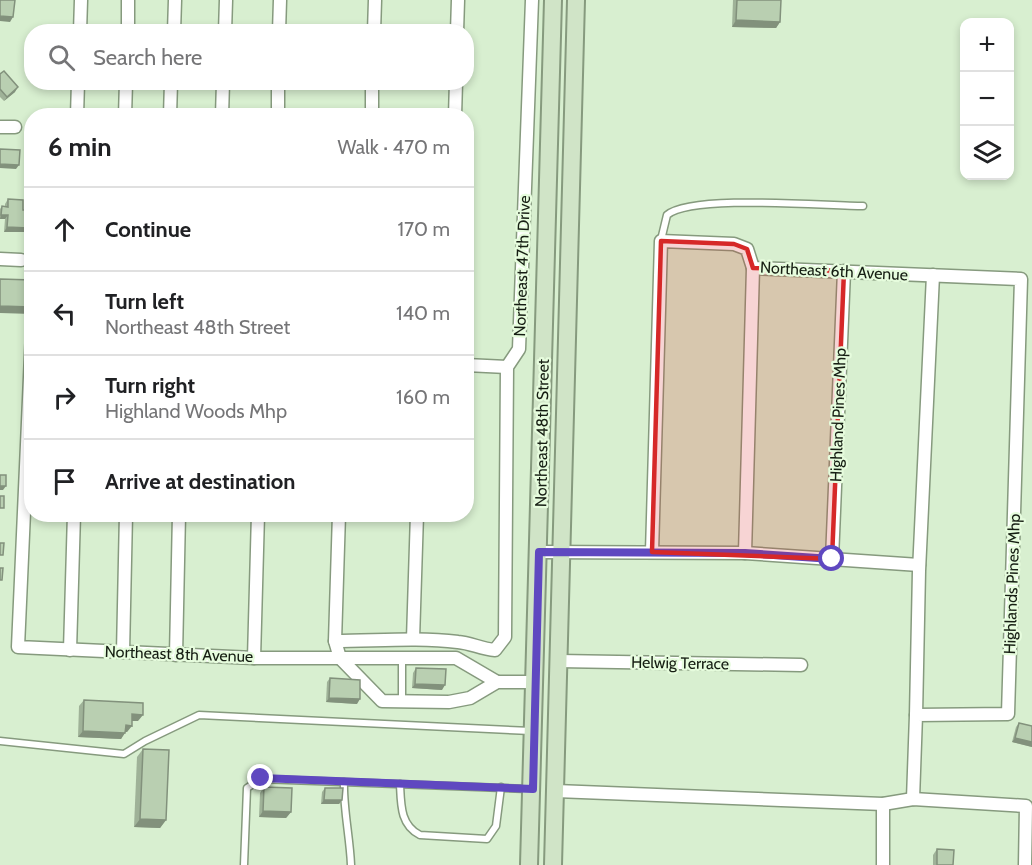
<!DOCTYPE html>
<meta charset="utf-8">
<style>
:root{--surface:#fff;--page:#f6f6f6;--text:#202124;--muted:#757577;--line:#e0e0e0}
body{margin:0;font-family:Cabin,sans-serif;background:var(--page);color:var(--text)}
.controls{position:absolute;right:18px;top:18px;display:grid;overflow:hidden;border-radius:12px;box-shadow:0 3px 9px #0003}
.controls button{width:54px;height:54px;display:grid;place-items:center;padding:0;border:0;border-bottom:2px solid var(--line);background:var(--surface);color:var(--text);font:30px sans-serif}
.stop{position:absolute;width:18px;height:18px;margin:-14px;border:4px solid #5f48c0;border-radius:50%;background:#fff}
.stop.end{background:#5f48c0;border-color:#fff;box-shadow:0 2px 6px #0008}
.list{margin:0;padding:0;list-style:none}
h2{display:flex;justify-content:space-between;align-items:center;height:78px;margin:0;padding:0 24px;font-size:26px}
h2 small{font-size:20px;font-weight:400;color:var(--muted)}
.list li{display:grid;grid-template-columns:39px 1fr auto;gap:18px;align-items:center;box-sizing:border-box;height:84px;padding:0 24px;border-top:2px solid var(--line)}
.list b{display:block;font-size:22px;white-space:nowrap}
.list p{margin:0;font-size:20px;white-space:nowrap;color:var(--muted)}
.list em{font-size:20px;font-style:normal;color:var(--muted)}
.icon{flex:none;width:33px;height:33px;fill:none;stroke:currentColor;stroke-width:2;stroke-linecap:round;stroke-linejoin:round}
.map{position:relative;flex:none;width:1032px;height:865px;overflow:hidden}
.search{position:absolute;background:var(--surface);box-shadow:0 3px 9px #0003;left:24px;top:24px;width:450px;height:66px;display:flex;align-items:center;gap:15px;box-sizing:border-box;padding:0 21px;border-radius:24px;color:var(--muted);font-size:22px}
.panel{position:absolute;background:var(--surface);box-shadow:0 3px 9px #0003;left:24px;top:108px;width:450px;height:414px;border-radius:24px}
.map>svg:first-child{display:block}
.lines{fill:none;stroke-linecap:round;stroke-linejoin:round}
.lane-casing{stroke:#869a7e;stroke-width:9}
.street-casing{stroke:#869a7e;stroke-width:15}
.secondary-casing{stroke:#869a7e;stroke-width:20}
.lane{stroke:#fff;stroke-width:6}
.street{stroke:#fff;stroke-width:12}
.secondary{stroke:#d0e4c7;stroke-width:16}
.wall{fill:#9fb298}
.shaded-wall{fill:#82917c}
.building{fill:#b9cfb1;stroke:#82917c;stroke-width:1.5}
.route{stroke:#5f48c0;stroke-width:8}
.marked{fill:#d62828;fill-opacity:0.2;stroke:#d62828;stroke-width:4.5;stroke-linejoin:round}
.labels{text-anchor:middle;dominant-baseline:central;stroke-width:4.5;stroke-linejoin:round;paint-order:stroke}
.street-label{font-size:16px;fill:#161e13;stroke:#e6fcdd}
</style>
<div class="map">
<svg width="1032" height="865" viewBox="0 0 1032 865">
<rect width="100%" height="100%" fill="#d8efd0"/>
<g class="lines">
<!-- lane casing -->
<g class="lane-casing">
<g id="lane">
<path d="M 661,240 L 667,215 C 692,194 825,206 863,206"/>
<polyline points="402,702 402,657"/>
<polyline points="0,741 124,754 145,741 199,715 531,731"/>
<path d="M 344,782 C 343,807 350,838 351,865"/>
<path d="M 400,784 C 401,804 400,825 420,835 L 487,839 L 496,826 L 501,787"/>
<polyline points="244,865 247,788 261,779 529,789"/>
</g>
</g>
<!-- street casing -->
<g class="street-casing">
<g id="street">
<polyline points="80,32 81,0"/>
<polyline points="128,32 128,0"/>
<polyline points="174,32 175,0"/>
<polyline points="225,32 226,0"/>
<polyline points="279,32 280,0"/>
<polyline points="374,32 375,0"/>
<polyline points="457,32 458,0"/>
<polyline points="77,116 78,82"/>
<polyline points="125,116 126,82"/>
<polyline points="170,116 171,82"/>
<polyline points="222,116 223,82"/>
<polyline points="278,116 278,82"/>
<polyline points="372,116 372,82"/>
<polyline points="455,116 456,82"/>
<polyline points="0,127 15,127"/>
<polyline points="0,259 21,260"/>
<polyline points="32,332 18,647 254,658 456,658 497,682"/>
<polyline points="466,365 507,367"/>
<polyline points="339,514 335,641 340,658 382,701 449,702 470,698 497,682 535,682"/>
<polyline points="539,552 745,553 919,565"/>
<polyline points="652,552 661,241 734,244 747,249 753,268 1021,279 1008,714 916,715 913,799"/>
<polyline points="745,553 753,268"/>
<polyline points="832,559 844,271"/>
<polyline points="413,639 417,514"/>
<path d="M 335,641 C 376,641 417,637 458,642 C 471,643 481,649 495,650 L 505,637 L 507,367 L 519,349 L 532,0"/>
<polyline points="70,650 74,514"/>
<polyline points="123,652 126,514"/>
<polyline points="176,655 179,514"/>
<polyline points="254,658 258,514"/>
<polyline points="559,661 801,665"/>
<polyline points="916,715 919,571 933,275"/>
<polyline points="556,791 883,804 913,799 1026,806 1025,865"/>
<polyline points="883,865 883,804"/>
</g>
</g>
<!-- secondary casing -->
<g class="secondary-casing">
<g id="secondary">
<polyline points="529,865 553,0"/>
<polyline points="553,865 576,0"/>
</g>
</g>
<!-- lane -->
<use href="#lane" class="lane"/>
<!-- street -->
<use href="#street" class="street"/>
<!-- secondary -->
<use href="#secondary" class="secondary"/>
</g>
<!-- wall -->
<g class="wall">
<polygon points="733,0 781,0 780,22 776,28 732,27"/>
<polygon points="0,74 15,92 4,101 0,97"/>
<polygon points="8,199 23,210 26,232 4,232 5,219 0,219 0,209 2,206 5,207 5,204"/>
<polygon points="416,668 442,690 412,688 413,673"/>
<polygon points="330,678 357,704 326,702 327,682"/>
<polygon points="84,700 138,721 132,721 127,732 125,732 121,739 78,737 79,706"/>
<polygon points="1019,723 1032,726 1032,747 1012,742 1016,727"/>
<polygon points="143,749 166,820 160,828 134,827 137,757"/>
<polygon points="264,787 291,812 286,818 259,817 260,793"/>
<polygon points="325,788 342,800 339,804 321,804 322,792"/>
<polygon points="937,849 953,865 933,865 933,855"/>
</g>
<!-- shaded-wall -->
<g class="shaded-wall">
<polygon points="0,16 13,17 10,22 0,21"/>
<polygon points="736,20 780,22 776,28 732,27"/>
<polygon points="18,87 15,92 4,101 7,97"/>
<polygon points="0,164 19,165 16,169 0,168"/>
<polygon points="1,215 8,215 5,219 0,219"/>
<polygon points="7,227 29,228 26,232 4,232"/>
<polygon points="0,306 32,307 32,314 0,313"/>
<polygon points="0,486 6,486 3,490 0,490"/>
<polygon points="415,684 445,685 442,690 412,688"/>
<polygon points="329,698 360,699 357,704 326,702"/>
<polygon points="132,714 143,715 138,721 128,721"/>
<polygon points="126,725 132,726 127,732 121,732"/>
<polygon points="83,731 125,733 121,739 78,737"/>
<polygon points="1015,738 1032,742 1032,747 1012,742"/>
<polygon points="324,800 342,800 339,804 321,804"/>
<polygon points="263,811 291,812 286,818 259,817"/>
<polygon points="140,819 166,820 160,828 134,827"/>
</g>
<!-- building -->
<g class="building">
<polygon points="0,0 15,0 13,17 0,16"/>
<polygon points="737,0 781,0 780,22 736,20"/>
<polygon points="4,71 18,87 7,97 0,89 0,74"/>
<polygon points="0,149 20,150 19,165 0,164"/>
<polygon points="8,199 23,200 23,210 29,210 29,228 7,227 8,215 1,215 2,206 8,207"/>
<polygon points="0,279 32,280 32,307 0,306"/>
<rect x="0" y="475" width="6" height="11"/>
<rect x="0" y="496" width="4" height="12"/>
<polygon points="0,543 4,543 3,555 0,555"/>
<polygon points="0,568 3,568 2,580 0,580"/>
<polygon points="416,668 446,669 445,685 415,684"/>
<polygon points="330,678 360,680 360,699 329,698"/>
<polygon points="84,700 143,703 143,715 132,714 132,726 126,725 125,733 83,731"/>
<polygon points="1019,723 1032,726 1032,742 1015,738"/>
<polygon points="143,749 169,750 166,820 140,819"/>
<polygon points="264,787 292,788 291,812 263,811"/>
<polygon points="325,788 343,788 342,800 324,800"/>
<polygon points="937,849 954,850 953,865 937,865"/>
</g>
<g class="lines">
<!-- route -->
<polyline class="route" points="261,778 533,789 539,552 745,553 832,559"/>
</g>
<!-- marked area -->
<path class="marked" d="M 661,241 L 734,244 L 747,249 L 753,268 L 844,271 L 832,559 L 652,552 Z"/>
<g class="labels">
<!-- street labels -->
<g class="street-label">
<text transform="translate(522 266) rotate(-88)">Northeast 47th Drive</text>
<text transform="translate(834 271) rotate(3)">Northeast 6th Avenue</text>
<text transform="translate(838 415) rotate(-88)">Highland Pines Mhp</text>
<text transform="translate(542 433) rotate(-89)">Northeast 48th Street</text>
<text transform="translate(1012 584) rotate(-88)">Highlands Pines Mhp</text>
<text transform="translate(179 654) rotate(2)">Northeast 8th Avenue</text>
<text transform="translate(680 663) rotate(1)">Helwig Terrace</text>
</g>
</g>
</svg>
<div class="controls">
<button>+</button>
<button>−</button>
<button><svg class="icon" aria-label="layers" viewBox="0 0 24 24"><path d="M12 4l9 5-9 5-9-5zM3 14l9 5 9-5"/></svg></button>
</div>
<div class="stop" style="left:832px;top:559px"></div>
<div class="stop end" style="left:261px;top:778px"></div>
<div class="search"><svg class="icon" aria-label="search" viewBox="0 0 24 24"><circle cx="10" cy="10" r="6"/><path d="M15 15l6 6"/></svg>Search here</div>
<section class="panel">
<h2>6 min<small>Walk · 470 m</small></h2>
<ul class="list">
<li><svg class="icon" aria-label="ahead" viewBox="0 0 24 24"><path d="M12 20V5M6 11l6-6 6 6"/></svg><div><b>Continue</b></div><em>170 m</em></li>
<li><svg class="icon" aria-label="left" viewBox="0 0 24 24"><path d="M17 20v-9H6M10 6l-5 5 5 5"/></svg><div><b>Turn left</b><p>Northeast 48th Street</p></div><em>140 m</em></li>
<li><svg class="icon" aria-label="right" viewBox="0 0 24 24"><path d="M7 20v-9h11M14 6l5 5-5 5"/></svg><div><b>Turn right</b><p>Highland Woods Mhp</p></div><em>160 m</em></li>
<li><svg class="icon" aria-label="arrive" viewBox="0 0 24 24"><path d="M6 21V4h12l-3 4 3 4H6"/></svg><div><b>Arrive at destination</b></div></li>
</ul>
</section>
</div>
